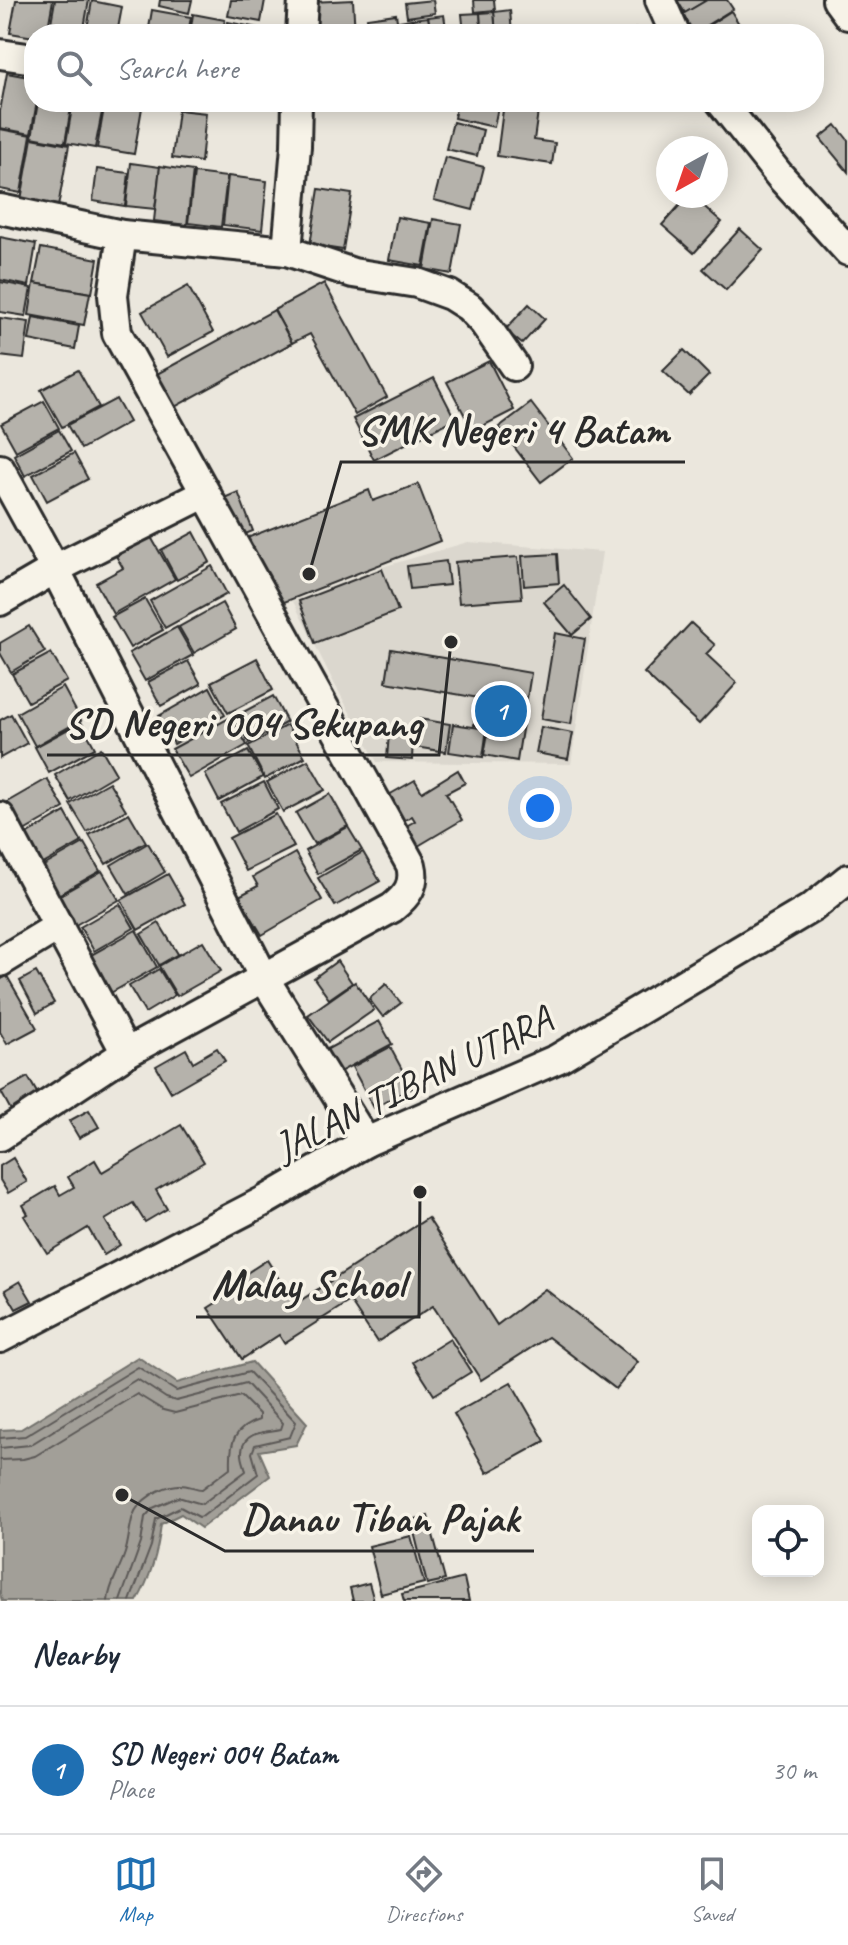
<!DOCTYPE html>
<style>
:root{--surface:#fff;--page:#f6f6f7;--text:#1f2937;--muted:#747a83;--line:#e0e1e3;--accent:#1f6fb2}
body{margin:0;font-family:Caveat,sans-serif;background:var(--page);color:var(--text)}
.controls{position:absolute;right:24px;bottom:24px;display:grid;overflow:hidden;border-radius:16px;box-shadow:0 4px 20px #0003}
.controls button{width:72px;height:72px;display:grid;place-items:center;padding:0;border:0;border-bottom:2px solid var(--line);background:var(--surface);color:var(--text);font:40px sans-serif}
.compass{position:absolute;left:656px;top:136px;width:72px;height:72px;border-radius:50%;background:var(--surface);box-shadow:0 4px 20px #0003;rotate:220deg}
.you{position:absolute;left:540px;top:808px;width:28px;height:28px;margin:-20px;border:6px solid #fff;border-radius:50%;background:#1a73e8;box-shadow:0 0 0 12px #1a73e833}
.badge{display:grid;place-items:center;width:52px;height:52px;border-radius:50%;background:var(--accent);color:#fff;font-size:26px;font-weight:700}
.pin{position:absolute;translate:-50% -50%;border:4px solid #fff;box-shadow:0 2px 8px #0006}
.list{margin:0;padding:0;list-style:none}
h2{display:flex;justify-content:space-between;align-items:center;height:104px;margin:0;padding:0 32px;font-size:34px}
h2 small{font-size:26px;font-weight:400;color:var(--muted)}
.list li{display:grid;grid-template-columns:52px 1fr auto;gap:24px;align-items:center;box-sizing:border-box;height:128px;padding:0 32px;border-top:2px solid var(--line)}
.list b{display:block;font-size:30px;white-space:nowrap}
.list p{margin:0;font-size:26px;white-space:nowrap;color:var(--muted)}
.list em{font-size:26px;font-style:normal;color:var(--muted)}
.icon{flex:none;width:44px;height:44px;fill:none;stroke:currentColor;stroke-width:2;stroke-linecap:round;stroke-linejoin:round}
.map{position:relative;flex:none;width:848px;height:1601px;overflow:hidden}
.search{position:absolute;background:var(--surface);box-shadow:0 4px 20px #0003;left:24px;right:24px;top:24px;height:88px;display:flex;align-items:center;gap:20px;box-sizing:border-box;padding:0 28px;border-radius:32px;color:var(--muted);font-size:30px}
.sheet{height:232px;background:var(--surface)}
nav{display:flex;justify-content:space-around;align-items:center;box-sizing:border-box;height:112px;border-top:2px solid var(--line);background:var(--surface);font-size:22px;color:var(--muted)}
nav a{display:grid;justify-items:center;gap:4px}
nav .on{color:var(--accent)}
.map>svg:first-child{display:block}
.built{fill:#dbd7ce}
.water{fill:#a29f98;stroke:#72716c;stroke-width:2}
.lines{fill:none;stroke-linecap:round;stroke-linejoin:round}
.shore{stroke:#5b5957;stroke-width:2}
.building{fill:#b5b2ab;stroke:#2b2b2b;stroke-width:2}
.minor-casing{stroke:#2b2b2b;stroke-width:34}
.minor{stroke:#f7f3e8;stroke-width:28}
.labels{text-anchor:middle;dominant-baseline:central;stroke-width:7;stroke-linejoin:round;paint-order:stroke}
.street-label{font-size:40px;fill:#2b2b2b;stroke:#f7f3e8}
.leader{fill:none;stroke:#2b2b2b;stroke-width:3}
.callout-dot{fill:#2b2b2b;stroke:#f7f3e8;stroke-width:3}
.callout-label{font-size:42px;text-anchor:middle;font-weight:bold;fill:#2b2b2b;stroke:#f7f3e8;stroke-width:7;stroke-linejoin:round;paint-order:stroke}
</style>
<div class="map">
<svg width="848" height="1601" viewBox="0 0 848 1601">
<rect width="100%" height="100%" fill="#ebe7dd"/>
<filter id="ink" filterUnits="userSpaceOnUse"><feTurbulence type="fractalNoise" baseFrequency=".0125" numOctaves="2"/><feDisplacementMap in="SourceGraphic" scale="16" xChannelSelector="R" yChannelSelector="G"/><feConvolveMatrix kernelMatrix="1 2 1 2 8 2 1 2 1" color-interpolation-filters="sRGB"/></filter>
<g filter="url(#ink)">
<!-- built -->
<polygon class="built" points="468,542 602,552 571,764 377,762 334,683 293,601 382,567"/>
<!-- water -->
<path class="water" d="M 138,1357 L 177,1383 L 252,1362 L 307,1423 L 296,1445 L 259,1451 L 270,1476 L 201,1528 L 181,1514 L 161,1524 C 158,1552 151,1577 137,1601 L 2,1601 L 0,1594 L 0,1430 L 21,1429 Z"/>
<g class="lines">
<!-- shore -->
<g class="shore">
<polyline points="0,1438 25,1436 138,1367 176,1391 249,1372 296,1422 290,1437 255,1445 252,1453 258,1474 203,1516 199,1517 180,1507 156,1519 151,1546 130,1601"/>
<path d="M 0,1448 L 30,1445 L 137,1379 L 166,1398 L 176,1401 L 246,1383 L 283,1423 L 281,1429 C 267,1432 243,1431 242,1451 C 241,1458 245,1465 246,1471 L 202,1504 L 178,1497 L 153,1508 L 145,1517 L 141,1543 L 120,1601"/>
<path d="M 0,1460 L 23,1459 L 35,1456 L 137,1394 L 163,1410 L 175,1413 L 241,1396 L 259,1414 L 259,1420 C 233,1428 230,1443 231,1467 L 202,1489 C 195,1489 187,1484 178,1485 C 162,1486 138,1500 133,1516 C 129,1528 129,1541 125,1553 C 120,1569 109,1585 108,1601"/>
</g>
</g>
<!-- building -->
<g class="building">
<polygon points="16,0 53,0 47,34 34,34 34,37 10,33"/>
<polygon points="55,0 89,0 83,34 49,34"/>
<polygon points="160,0 192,0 189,13 159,6"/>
<polygon points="231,0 265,0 261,22 228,16"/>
<polygon points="353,0 355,34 315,34 312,2"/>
<polygon points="433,0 435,13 407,17 405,3"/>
<polygon points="474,0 494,0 495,10 475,12"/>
<polygon points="677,0 707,0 685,13"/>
<polygon points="707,0 727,0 733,9 694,33 683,14"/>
<polygon points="92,1 122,7 117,34 86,34"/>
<polygon points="152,10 191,17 188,34 148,34"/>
<polygon points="510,10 512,34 496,34 494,12"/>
<polygon points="731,11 744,32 741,34 695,34"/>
<polygon points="494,12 496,34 481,34 480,13"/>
<polygon points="480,13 481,34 464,34 462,14"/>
<polygon points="193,14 225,20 222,34 190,34"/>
<polygon points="396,14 399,34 369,34 367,18"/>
<polygon points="444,15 447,34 431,34 428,17"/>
<polygon points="428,17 431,34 414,34 412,19"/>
<polygon points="412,19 414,34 400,34 399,21"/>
<polygon points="228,22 268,30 267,34 226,34"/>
<polygon points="635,29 636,34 617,34 616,32"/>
<polygon points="7,73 34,78 34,102 37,102 31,134 0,128 0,111"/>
<polygon points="38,102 72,102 65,143 32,137"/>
<polygon points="73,102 104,102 95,148 66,143"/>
<polygon points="105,102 143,102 134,154 97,148"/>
<polygon points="457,102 499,102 494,127 454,118"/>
<polygon points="504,102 539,104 534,140 555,143 552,164 497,156"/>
<polygon points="178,110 206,113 201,162 172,158"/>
<polygon points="453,122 483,130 477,156 446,149"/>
<polygon points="836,125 848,140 848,172 820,138"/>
<polygon points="0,129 31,135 21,193 0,189"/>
<polygon points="32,138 69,145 58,207 21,200"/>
<polygon points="445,157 484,167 473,210 434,200"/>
<polygon points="131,163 160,167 155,209 126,206"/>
<polygon points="160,166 193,171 187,225 154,221"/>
<polygon points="97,169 129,173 125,206 93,201"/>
<polygon points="194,173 227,177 221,227 188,223"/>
<polygon points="228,176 267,181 262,230 223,225"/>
<polygon points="319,189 352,194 343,250 310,245"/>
<polygon points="688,196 692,196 722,222 694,253 662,225"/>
<polygon points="397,217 431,223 423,266 389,260"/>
<polygon points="433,219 461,224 452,274 424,269"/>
<polygon points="740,229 763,250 726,290 703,269"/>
<polygon points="0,237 36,244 29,286 0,280"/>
<polygon points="41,248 98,259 92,293 34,283"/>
<polygon points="0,282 31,288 26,316 0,312"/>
<polygon points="34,283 90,293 84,325 29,315"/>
<polygon points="324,283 387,397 355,415 310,334 292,343 274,310"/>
<polygon points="188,286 213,332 167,357 142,312"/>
<polygon points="529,304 545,319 522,344 505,330"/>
<polygon points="274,310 292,343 173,408 155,375"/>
<polygon points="33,317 79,326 75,349 29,340"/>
<polygon points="0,318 29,322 24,359 0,356"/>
<polygon points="684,350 709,375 689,395 663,371"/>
<polygon points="489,361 514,410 473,431 447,382"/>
<polygon points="78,370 99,407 62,427 41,390"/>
<polygon points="434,378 455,419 374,460 353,419"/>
<polygon points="116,399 129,422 81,449 67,425"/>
<polygon points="44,401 59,428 16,451 1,424"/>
<polygon points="531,403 573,458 541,482 499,427"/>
<polygon points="59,430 71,451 25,476 14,455"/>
<polygon points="74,453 88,479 47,501 33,475"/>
<polygon points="418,484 440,541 274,606 247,538 369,490 373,501"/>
<polygon points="238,492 253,531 233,539 217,501"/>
<polygon points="194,532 210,562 177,580 161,550"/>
<polygon points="151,537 175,579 113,614 96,583 123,568 116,556"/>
<polygon points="557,554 559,583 524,586 522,556"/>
<polygon points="518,557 522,598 459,603 455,562"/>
<polygon points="446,561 449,585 410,589 407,566"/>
<polygon points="212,566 227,594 165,628 150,601"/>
<polygon points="382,569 398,611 315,643 299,601"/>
<polygon points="564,585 591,619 572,635 544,602"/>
<polygon points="145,599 163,630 130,648 112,617"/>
<polygon points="222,603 236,629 194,653 179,627"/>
<polygon points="691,623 715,645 706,654 737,683 699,724 644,673"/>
<polygon points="29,626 45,652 11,672 0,653 0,643"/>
<polygon points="177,627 193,655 145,681 129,653"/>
<polygon points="555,633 585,639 571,724 541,719"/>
<polygon points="391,649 531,673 517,761 484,755 489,727 474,725 479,698 386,682"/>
<polygon points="51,653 67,681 28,702 12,674"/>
<polygon points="257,658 273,690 228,713 211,682"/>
<polygon points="188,661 201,684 161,706 148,682"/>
<polygon points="63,687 81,720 35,746 17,713"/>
<polygon points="210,687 225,715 174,744 159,716"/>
<polygon points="273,696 287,722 249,743 234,717"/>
<polygon points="11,714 27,743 0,758 0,720"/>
<polygon points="231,717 247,745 189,778 172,749"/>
<polygon points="419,719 450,724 446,752 415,747"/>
<polygon points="81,722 95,748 49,773 35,747"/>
<polygon points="453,724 487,729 483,757 449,752"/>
<polygon points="287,725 305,757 265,779 248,746"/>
<polygon points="541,727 573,733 568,759 536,753"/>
<polygon points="389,734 413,736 412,760 387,758"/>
<polygon points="101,748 116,774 70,801 55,775"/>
<polygon points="248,751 263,777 219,801 205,774"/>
<polygon points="308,760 325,790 283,812 267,782"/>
<polygon points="458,770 465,783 446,793 462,820 413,849 401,829 415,821 412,816 396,825 380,800 415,780 422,792"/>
<polygon points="47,779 64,808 24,831 7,802"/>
<polygon points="109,782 126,810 87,832 70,804"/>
<polygon points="264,782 278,809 236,832 221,804"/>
<polygon points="330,794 348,826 314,844 296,813"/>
<polygon points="65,812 82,842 43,864 26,835"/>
<polygon points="129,813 146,842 106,864 89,835"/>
<polygon points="276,814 294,847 246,871 229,838"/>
<polygon points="348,827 362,850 318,874 305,851"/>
<polygon points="84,843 100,871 56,896 40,868"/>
<polygon points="148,843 165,872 128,894 111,865"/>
<polygon points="363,852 380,881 335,906 318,878"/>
<polygon points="295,853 322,900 262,935 239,896 258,886 253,877"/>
<polygon points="102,871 119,900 72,927 55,898"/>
<polygon points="168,874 185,904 138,930 121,900"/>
<polygon points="120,904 134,928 94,951 80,927"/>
<polygon points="159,923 178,954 159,965 141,934"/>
<polygon points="136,930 157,967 107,995 86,958"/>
<polygon points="203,941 221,971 177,996 159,966"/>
<polygon points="337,961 352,983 329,999 314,978"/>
<polygon points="159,969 175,995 145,1013 129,986"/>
<polygon points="36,972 54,1003 37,1013 20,981"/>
<polygon points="7,976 37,1028 7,1044 0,1032 0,980"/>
<polygon points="355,982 374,1010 328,1042 308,1015"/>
<polygon points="386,984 401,1003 383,1017 369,999"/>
<polygon points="379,1021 392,1044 336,1074 324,1051"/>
<polygon points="390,1047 412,1088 374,1108 352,1067"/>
<polygon points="217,1048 225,1061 171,1092 156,1066 186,1049 193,1062"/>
<polygon points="28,1077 40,1098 13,1114 1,1092"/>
<polygon points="89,1110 99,1127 79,1138 69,1121"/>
<polygon points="181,1125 204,1162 156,1190 167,1209 145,1222 133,1203 105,1220 120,1245 104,1255 88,1228 47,1253 24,1216 28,1214 23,1205 55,1186 60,1195 74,1187 68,1177 95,1160 102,1172"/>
<polygon points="13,1158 27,1182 8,1193 0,1180 0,1166"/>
<polygon points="428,1218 497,1325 545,1289 638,1362 616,1389 548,1337 481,1380 433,1306 377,1342 350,1301 284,1343 279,1335 242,1359 208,1308 230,1294 225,1287 267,1260 295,1304"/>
<polygon points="20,1281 32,1301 16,1309 5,1290"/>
<polygon points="450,1339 471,1372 434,1395 413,1362"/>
<polygon points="511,1382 545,1441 487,1473 454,1414"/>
<polygon points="428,1516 445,1580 427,1584 411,1520"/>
<polygon points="411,1536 424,1583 381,1594 369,1546"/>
<polygon points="464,1578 469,1601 404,1601 402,1594"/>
<polygon points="369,1583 374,1601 353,1601 350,1588"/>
</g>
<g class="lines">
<!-- minor casing -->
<g class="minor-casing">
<g id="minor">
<polyline points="660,0 675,34"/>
<polyline points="837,0 848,15"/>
<polyline points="301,34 303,0"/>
<polyline points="0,54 34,59"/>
<polyline points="721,102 779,175 848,251"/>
<polyline points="0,209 122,235 287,251 353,273 417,283 450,295 469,307 484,323 514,366"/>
<polyline points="287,251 296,146 297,102"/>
<polyline points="0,469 55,569 264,978 366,1142"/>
<polyline points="0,601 55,569 204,494"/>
<path d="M 0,817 L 126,1053 L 392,908 C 407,896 416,885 411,865 L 117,333 L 113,295 L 122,235"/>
<polyline points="0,962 59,926"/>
<polyline points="0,1136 126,1053"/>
<polyline points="0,1338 266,1200 366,1142 557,1059 813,907 848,879"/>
</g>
</g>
<!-- minor -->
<use href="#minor" class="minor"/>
</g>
</g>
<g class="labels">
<!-- street labels -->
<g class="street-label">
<text transform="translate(413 1083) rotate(-26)">JALAN TIBAN UTARA</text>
</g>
</g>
<!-- callouts -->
<path class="leader" d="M309 574L341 462H685M451 642L439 755H47M420 1192L419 1317H196M122 1495L225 1551H534"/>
<g class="callout-dot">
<circle cx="309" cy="574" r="8"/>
<circle cx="451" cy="642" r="8"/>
<circle cx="420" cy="1192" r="8"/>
<circle cx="122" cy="1495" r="8"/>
</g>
<g class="callout-label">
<text x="513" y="444">SMK Negeri 4 Batam</text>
<text x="243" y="737">SD Negeri 004 Sekupang</text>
<text x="308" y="1298">Malay School</text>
<text x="380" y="1532">Danau Tiban Pajak</text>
</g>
</svg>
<div class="controls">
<button><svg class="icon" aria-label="locate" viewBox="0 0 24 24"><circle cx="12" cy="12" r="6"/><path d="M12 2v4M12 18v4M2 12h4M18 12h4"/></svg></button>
</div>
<svg class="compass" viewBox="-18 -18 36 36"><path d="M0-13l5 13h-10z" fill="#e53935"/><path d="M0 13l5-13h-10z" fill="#747a83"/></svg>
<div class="you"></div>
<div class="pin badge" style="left:501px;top:711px">1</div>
<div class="search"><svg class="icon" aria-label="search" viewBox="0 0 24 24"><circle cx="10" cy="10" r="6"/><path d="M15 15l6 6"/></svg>Search here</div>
</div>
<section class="sheet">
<h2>Nearby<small></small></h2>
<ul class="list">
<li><span class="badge">1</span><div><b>SD Negeri 004 Batam</b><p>Place</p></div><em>30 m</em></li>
</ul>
</section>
<nav>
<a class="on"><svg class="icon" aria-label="map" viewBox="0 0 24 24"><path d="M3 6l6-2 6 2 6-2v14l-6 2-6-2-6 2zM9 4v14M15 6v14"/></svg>Map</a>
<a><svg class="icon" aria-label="directions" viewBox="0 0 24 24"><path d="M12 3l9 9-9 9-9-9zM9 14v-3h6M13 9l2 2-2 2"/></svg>Directions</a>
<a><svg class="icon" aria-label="saved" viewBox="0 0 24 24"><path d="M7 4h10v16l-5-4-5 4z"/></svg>Saved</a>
</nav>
